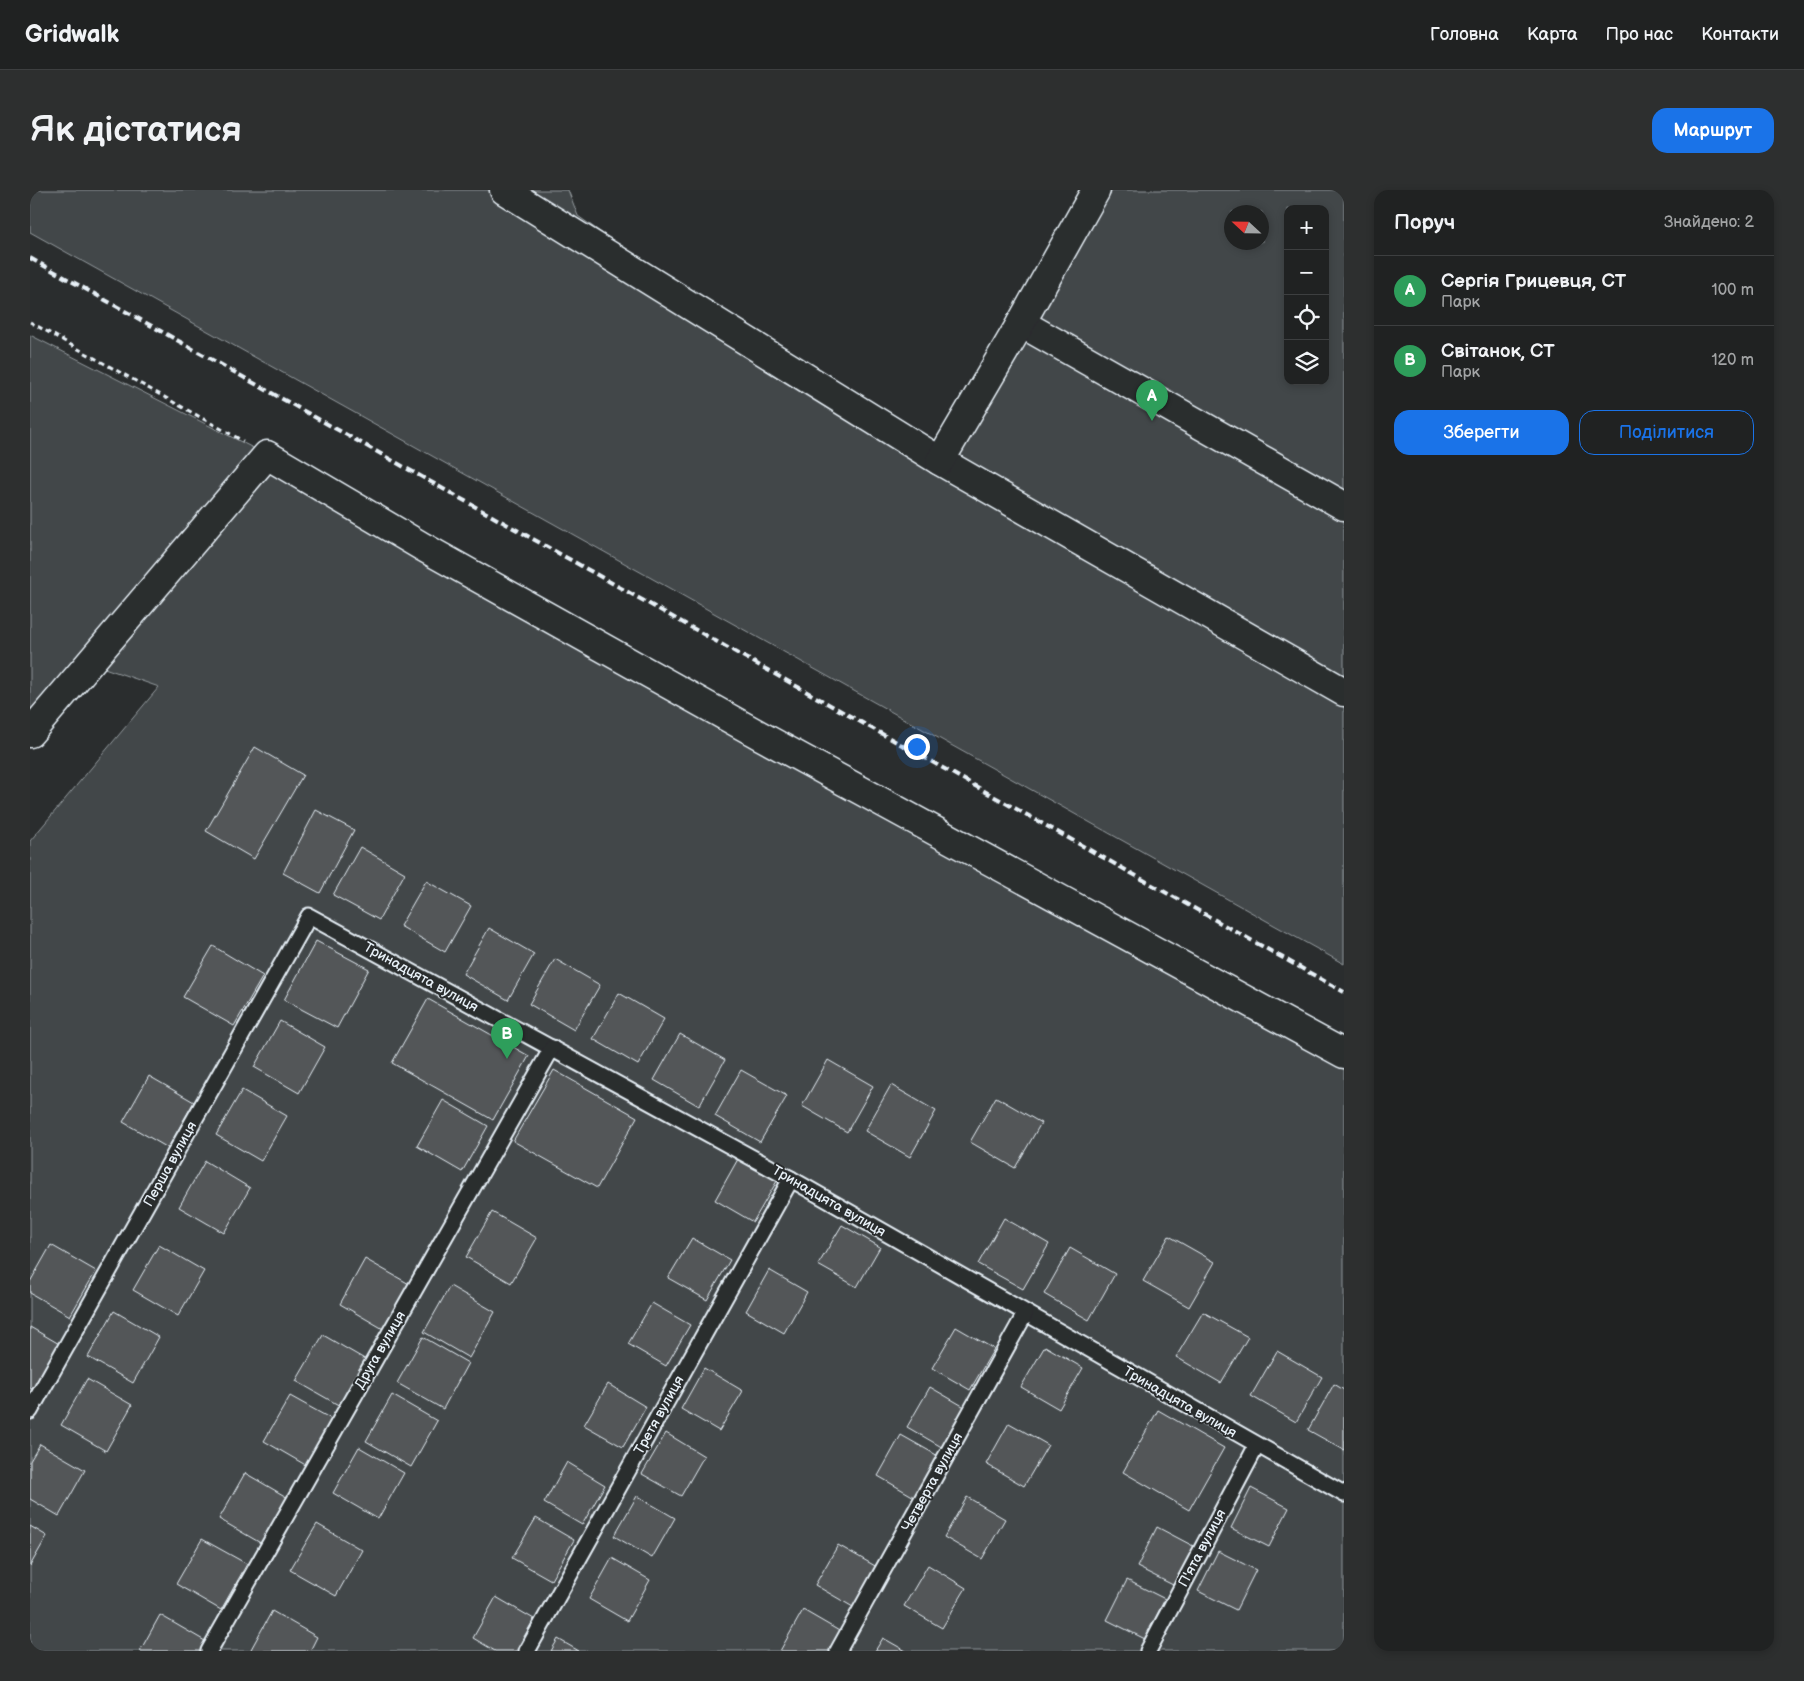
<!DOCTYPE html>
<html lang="uk">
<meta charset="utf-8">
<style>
:root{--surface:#202222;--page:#2d2f2f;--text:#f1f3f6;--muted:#a2a4a5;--line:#3d3f40;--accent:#1a73e8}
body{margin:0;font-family:"Balsamiq Sans",sans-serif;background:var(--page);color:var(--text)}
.controls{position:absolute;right:15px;top:15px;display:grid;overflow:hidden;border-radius:10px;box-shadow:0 2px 8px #0003}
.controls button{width:45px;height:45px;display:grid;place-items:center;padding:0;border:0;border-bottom:1px solid var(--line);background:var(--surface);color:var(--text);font:25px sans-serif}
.compass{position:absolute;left:1194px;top:15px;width:45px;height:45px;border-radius:50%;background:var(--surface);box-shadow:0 2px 8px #0003;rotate:292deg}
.you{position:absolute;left:886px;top:556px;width:18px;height:18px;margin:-12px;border:4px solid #fff;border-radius:50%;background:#1a73e8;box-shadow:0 0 0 8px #1a73e833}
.badge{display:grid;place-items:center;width:32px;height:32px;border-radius:50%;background:var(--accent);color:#fff;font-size:16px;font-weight:700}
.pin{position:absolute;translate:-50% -41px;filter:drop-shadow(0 1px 2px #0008)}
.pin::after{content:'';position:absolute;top:26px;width:18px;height:15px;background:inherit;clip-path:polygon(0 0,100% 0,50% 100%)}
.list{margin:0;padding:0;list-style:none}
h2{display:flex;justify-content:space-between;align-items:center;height:65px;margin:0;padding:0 20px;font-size:21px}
h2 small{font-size:16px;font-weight:400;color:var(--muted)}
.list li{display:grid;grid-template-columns:32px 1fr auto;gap:15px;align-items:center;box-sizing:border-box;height:70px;padding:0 20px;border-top:1px solid var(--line)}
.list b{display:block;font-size:19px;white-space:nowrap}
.list p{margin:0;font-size:16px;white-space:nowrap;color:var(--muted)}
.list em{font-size:16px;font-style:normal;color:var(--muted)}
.actions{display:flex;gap:10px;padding:15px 20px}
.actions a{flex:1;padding:11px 0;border:1px solid var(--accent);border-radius:15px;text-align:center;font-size:18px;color:var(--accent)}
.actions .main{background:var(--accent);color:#fff}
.icon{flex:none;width:28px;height:28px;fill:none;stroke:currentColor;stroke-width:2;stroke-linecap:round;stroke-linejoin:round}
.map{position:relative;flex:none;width:1314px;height:1461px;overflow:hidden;border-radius:15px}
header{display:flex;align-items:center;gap:30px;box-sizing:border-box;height:70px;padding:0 25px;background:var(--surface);border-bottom:1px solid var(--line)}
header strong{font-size:24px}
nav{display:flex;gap:28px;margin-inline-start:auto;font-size:18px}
.intro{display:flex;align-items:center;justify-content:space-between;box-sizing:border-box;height:120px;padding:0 30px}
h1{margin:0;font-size:35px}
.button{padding:12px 22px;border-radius:15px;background:var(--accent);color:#fff;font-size:18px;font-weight:700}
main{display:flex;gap:30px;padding:0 30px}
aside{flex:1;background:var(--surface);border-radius:15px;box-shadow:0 2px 8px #0003}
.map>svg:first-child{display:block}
.green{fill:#424648;stroke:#959ca0;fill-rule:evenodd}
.building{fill:#535759;stroke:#e8f1f8}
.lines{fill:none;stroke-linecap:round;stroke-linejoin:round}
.service-casing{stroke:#e8f1f8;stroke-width:19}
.minor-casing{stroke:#e8f1f8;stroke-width:31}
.path{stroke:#e8f1f8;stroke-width:3;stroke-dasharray:5 4;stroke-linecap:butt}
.service{stroke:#2a2d2e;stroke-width:15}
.minor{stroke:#2a2d2e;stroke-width:28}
.rail{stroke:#e8f1f8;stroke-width:4;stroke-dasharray:8 4;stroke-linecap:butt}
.labels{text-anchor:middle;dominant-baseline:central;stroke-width:4;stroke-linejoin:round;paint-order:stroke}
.street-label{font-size:14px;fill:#e8f1f8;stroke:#2a2d2e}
</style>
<header>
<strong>Gridwalk</strong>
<nav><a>Головна</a><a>Карта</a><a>Про нас</a><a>Контакти</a></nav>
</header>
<div class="intro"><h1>Як дістатися</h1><a class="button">Маршрут</a></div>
<main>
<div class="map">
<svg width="1314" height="1461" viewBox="0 0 1314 1461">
<rect width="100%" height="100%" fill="#2a2d2e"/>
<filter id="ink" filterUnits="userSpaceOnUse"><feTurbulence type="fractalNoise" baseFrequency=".02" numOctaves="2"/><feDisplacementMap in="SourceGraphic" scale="10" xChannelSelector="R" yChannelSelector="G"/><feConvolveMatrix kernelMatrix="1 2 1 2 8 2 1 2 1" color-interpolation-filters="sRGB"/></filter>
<g filter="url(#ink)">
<!-- green -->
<g class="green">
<path d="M 0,0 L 538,0 L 548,26 L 744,167 L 913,265 L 1052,0 L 1314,0 L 1314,774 L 0,42 ZM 1258,19 L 1295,19 L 1295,191 L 1258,191 ZM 1202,22 L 1232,22 L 1232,52 L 1202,52 Z"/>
<polygon points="0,145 237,265 1314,854 1314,1461 0,1461 0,651 129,497 60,473 0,543"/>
</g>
<!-- building -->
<g class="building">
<polygon points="225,557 273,585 224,669 176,641"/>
<polygon points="286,620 324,640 290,703 253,683"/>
<polygon points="330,657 375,683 349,730 303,705"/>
<polygon points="396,691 441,716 415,762 370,736"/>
<polygon points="459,738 504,764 478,810 433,784"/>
<polygon points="286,751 339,779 307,838 254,810"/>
<polygon points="183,756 233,786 204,836 153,807"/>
<polygon points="525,769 570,795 544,840 499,814"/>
<polygon points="589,803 634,829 608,875 563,849"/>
<polygon points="398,809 499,866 463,930 362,873"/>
<polygon points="250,831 295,857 269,903 224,877"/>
<polygon points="650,844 695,870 669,916 624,890"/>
<polygon points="798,870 843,896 817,942 772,916"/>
<polygon points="524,880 607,927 567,998 483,951"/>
<polygon points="711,880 757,906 730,952 685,926"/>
<polygon points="119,886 164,912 138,958 93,932"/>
<polygon points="861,895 906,921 880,967 835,941"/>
<polygon points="212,900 257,926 231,971 186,945"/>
<polygon points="966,907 1011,933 985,978 940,952"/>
<polygon points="413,910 458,936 432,982 387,956"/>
<polygon points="708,969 747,991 723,1032 685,1010"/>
<polygon points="175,971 220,998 194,1043 149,1017"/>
<polygon points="462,1022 507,1048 481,1093 436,1067"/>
<polygon points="974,1028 1019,1054 993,1099 948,1074"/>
<polygon points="812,1035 850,1057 827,1097 788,1075"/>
<polygon points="1139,1046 1185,1072 1159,1117 1113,1091"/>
<polygon points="662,1048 700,1070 677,1110 638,1088"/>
<polygon points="21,1055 66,1081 40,1126 0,1103 0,1092"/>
<polygon points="129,1055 174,1081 148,1126 103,1100"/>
<polygon points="1040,1058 1085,1084 1059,1130 1014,1104"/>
<polygon points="335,1069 381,1095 355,1140 310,1114"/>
<polygon points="739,1080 777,1102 754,1143 716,1121"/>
<polygon points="420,1096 465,1122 439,1168 394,1142"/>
<polygon points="622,1113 660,1135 636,1176 598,1154"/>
<polygon points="84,1121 129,1147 103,1193 58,1167"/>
<polygon points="1173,1122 1218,1147 1191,1193 1146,1167"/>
<polygon points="0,1137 31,1155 4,1200 0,1198"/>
<polygon points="926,1137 964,1159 940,1200 902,1178"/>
<polygon points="293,1145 338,1171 312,1217 266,1191"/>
<polygon points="393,1147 438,1173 413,1219 367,1193"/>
<polygon points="1015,1156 1053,1178 1029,1219 991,1197"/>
<polygon points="1247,1161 1292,1187 1266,1232 1221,1206"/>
<polygon points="674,1178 713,1201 689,1241 651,1219"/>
<polygon points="57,1189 102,1215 76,1261 31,1235"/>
<polygon points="578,1194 616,1217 593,1257 554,1235"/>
<polygon points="1304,1194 1314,1200 1314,1260 1278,1240"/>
<polygon points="900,1197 938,1219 915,1259 877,1237"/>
<polygon points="362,1205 407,1231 381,1277 336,1251"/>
<polygon points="260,1206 305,1231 279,1277 234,1251"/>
<polygon points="1128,1220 1194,1258 1159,1320 1093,1282"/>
<polygon points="979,1233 1018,1255 994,1296 956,1274"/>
<polygon points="636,1243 674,1266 651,1306 612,1284"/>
<polygon points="871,1245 910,1267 886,1308 848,1286"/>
<polygon points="10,1254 55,1280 29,1326 0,1309 0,1271"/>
<polygon points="329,1257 374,1283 348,1329 303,1303"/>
<polygon points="537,1272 575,1295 552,1335 514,1313"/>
<polygon points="215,1283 260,1309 234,1355 189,1329"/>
<polygon points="1221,1298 1259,1318 1239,1357 1201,1338"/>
<polygon points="607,1306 645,1328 622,1368 584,1346"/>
<polygon points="937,1307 975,1329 952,1369 914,1347"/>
<polygon points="506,1328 544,1350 521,1390 482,1368"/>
<polygon points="287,1334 332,1360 306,1406 260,1380"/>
<polygon points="0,1336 17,1346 0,1376"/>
<polygon points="1127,1337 1165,1357 1145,1396 1107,1377"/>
<polygon points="172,1349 217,1374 191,1420 146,1394"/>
<polygon points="808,1355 847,1377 823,1417 785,1395"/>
<polygon points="1188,1361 1226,1380 1206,1420 1168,1401"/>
<polygon points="582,1368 620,1390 597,1431 559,1409"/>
<polygon points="898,1375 936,1398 912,1438 874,1416"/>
<polygon points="1097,1390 1135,1409 1115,1449 1077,1430"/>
<polygon points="466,1407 504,1429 486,1461 465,1461 443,1448"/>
<polygon points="773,1420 811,1442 800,1461 750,1461"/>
<polygon points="242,1421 287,1447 280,1461 220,1461"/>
<polygon points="130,1425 175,1451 170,1461 110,1461"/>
<polygon points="853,1448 876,1461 845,1461"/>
<polygon points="528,1449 549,1461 521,1461"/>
</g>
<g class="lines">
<!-- service casing -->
<g class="service-casing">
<g id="service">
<polyline points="0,1221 279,726 761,989 1314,1304"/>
<polyline points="179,1461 522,858"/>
<polyline points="497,1461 761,989"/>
<polyline points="808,1461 995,1124"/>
<polyline points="1118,1461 1227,1255"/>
</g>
</g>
<!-- minor casing -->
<g class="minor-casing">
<g id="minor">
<polyline points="474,0 910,271 1314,502"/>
<polyline points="991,133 1314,316"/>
<polyline points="910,271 991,133 1066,0"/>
<polyline points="0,543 237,265 393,357 731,546 1314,864"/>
</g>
</g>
<!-- path -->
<polyline class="path" points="0,132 213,251"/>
<!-- service -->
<use href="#service" class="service"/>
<!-- minor -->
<use href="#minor" class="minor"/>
<!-- rail -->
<polyline class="rail" points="0,68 1314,802"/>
</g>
</g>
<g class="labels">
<!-- street labels -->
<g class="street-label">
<text transform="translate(391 787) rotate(29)">Тринадцята вулиця</text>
<text transform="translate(140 974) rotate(-61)">Перша вулиця</text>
<text transform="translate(799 1011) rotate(30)">Тринадцята вулиця</text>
<text transform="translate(350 1160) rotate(-60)">Друга вулиця</text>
<text transform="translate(1150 1212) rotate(30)">Тринадцята вулиця</text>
<text transform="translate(629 1225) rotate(-61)">Третя вулиця</text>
<text transform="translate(902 1292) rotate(-61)">Четверта вулиця</text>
<text transform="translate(1172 1358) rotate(-62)">П'ята вулиця</text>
</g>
</g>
</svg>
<div class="controls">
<button>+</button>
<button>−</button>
<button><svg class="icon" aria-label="locate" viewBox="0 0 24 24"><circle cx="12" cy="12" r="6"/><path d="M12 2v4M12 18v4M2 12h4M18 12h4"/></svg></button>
<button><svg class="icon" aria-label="layers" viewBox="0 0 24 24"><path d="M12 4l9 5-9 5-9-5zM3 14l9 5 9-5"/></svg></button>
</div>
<svg class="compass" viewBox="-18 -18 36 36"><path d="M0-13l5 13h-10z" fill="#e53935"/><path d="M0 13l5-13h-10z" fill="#a2a4a5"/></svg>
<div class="you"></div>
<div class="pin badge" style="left:1122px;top:231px;background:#2e9e5b">A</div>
<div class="pin badge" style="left:477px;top:869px;background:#2e9e5b">B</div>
</div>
<aside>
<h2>Поруч<small>Знайдено: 2</small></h2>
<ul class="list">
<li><span class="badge" style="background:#2e9e5b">A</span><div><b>Сергія Грицевця, СТ</b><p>Парк</p></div><em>100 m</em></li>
<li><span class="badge" style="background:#2e9e5b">B</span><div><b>Світанок, СТ</b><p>Парк</p></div><em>120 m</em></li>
</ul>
<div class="actions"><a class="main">Зберегти</a><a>Поділитися</a></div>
</aside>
</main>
